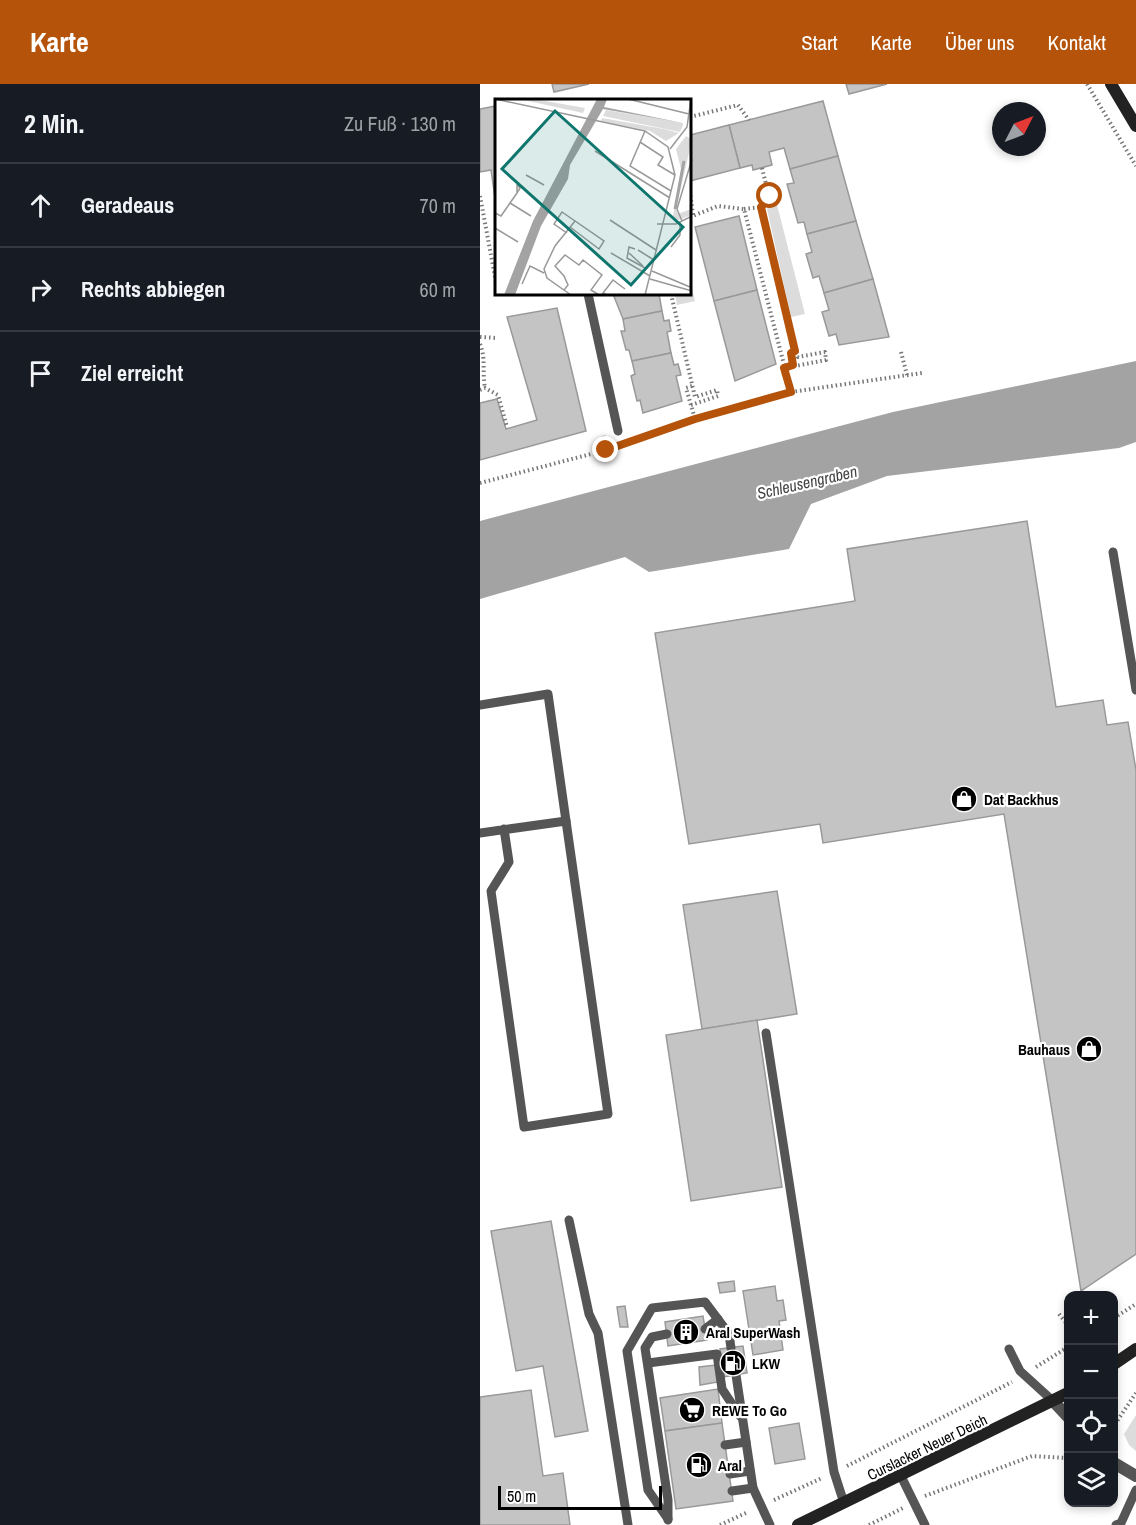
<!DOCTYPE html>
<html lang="de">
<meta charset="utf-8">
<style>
:root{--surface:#171b24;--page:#242831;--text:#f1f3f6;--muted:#9ea1a6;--line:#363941;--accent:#b45309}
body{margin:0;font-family:"Archivo Narrow",sans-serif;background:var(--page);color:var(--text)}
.controls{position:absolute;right:18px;bottom:18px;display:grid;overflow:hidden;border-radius:12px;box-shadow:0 3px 9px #0003}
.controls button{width:54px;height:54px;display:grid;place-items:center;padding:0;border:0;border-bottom:2px solid var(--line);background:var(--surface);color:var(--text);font:30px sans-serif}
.compass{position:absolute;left:512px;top:18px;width:54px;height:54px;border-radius:50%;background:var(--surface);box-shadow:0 3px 9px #0003;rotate:48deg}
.scale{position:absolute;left:18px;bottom:15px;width:164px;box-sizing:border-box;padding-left:6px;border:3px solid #000;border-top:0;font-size:16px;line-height:21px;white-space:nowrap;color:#000;-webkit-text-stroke:4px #fff;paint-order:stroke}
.stop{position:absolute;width:18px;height:18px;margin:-14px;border:4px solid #b45309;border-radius:50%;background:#fff}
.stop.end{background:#b45309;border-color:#fff;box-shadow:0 2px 6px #0008}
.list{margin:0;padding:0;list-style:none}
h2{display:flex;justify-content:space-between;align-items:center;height:78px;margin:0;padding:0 24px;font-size:26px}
h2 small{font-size:20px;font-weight:400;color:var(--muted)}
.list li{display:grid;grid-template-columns:39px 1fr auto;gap:18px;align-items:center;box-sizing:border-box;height:84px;padding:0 24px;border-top:2px solid var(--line)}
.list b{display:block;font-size:22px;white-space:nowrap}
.list em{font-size:20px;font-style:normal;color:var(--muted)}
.icon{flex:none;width:33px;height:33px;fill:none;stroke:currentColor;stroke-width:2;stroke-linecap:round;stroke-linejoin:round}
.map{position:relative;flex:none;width:656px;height:1441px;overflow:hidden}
header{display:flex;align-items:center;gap:36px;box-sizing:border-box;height:84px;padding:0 30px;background:var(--accent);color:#fff}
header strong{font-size:28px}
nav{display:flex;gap:33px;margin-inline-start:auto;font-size:21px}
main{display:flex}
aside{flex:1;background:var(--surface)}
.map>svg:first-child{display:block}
.green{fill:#dcdcdc}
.water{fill:#a3a3a3}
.building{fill:#c4c4c4;stroke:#999;stroke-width:1.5}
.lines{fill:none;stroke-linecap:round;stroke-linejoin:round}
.path{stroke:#777;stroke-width:4;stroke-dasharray:1.5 3;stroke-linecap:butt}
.lane{stroke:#555;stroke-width:9}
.street{stroke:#555;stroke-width:12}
.secondary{stroke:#222;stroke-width:12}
.route{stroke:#b45309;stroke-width:8}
.labels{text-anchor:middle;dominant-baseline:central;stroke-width:4.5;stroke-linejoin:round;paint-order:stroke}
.poi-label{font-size:15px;font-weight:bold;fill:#000;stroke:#fff;text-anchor:start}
.street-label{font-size:15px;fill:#000;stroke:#fff}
.water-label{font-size:16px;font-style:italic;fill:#444;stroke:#fff}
.inset-river{fill:none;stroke:#a3a3a3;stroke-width:3}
.inset-road{fill:none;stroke:#999;stroke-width:1.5}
.view{fill:#0f766e;fill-opacity:0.15;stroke:#0f766e;stroke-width:3}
.inset-edge{fill:none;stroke:#000;stroke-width:3}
</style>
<header>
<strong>Karte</strong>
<nav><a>Start</a><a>Karte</a><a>Über uns</a><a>Kontakt</a></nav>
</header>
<main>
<aside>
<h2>2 Min.<small>Zu Fuß · 130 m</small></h2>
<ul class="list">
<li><svg class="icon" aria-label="ahead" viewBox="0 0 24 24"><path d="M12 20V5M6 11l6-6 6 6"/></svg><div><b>Geradeaus</b></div><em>70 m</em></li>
<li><svg class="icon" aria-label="right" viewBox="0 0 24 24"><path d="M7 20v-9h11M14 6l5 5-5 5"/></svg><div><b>Rechts abbiegen</b></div><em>60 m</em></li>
<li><svg class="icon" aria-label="arrive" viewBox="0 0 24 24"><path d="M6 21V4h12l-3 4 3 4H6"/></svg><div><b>Ziel erreicht</b></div></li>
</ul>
</aside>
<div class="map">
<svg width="656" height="1441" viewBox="0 0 656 1441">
<rect width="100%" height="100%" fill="#fff"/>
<!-- green -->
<g class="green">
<polygon points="295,113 325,230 311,233 287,125"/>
<polygon points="210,196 215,217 197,221 195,210 210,210"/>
<polygon points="656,1331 656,1367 649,1361 644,1350"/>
</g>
<!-- water -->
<polygon class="water" points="656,277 656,358 639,364 407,392 331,420 309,465 169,488 145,473 0,515 0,437 413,328"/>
<!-- building -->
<g class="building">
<polygon points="72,0 109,0 74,8"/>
<polygon points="366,0 407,0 369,10"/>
<polygon points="343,17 358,72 310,85 304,64 289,68 292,81 273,86 272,81 260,84 249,41"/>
<polygon points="16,22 16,121 11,86 0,88 0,25"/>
<polygon points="249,41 260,84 210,97 210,51"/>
<polygon points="358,72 376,137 327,150 324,138 318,139 307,100 314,99 310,85"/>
<polygon points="259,132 277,206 234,217 215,143"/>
<polygon points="376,137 393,195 344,209 339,192 333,194 326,170 332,168 327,150"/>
<polygon points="393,195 409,253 359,261 356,250 349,252 342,228 349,226 344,209"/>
<polygon points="277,206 296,280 255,297 234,217"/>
<polygon points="133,210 179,210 182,227 143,235"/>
<polygon points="77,224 106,347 0,376 0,319 17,315 26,345 57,336 27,233"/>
<polygon points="182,227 184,237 189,236 191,247 187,248 191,269 152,277 149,266 146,266 141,247 145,247 143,235"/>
<polygon points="191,269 194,281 198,280 201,291 196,292 202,317 163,329 160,316 157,317 151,292 155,290 152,277"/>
<polygon points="547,437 576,623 623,616 627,641 648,638 656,686 656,1170 601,1207 524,730 343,759 340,740 209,760 175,549 375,517 367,465"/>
<polygon points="297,807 317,930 222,945 203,821"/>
<polygon points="277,936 302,1103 211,1117 186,951"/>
<polygon points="71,1137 108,1347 75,1353 63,1282 36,1287 11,1147"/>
<polygon points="254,1197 255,1207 240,1209 238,1199"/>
<polygon points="295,1202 297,1217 303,1216 306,1236 299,1237 303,1266 273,1271 263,1207"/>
<polygon points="145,1222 148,1243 140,1243 137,1223"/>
<polygon points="223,1232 227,1256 188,1262 185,1238"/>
<polygon points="263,1262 267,1289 244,1293 240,1265"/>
<polygon points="236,1281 238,1298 220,1301 219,1283"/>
<polygon points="238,1305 242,1339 185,1347 180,1314"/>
<polygon points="51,1306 63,1392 83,1389 90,1441 0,1441 0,1313"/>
<polygon points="242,1339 253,1417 196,1425 185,1347"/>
<polygon points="319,1339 325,1375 295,1380 289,1344"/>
</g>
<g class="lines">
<!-- path -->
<g class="path">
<polyline points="607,0 656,82"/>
<polyline points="210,33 258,21 269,36"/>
<polyline points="282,84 289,112 281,123 316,267 311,269 313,281"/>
<polyline points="210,107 213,132"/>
<polyline points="0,112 16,198"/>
<polyline points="264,125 281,123"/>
<polyline points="210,133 238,122 264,125 311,308"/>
<polyline points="191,210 215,313 237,306 238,312 211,321"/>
<polyline points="0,253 17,254"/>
<path d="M 0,260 C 6,274 2,288 5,304"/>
<polyline points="421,268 427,291"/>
<polyline points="305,284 346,276 345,268 318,273 316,267"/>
<polyline points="212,302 206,304 215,335"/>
<polyline points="0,306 5,304 18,311 27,343"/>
<polyline points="123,352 126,366"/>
<polyline points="148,359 215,335 311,308 442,289"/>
<polyline points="0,399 138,363"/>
<polyline points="579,1230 588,1241"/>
<polyline points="634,1234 656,1220"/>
<polyline points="584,1265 588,1272"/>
<polyline points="556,1283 588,1263"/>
<polyline points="635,1340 656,1309"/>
<polyline points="367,1382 532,1298"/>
<polyline points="445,1412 552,1372 588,1374"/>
<polyline points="294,1416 342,1394"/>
<polyline points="240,1441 268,1428"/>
<polyline points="389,1441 423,1424"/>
</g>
<!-- lane -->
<g class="lane">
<polyline points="108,210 138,347"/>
<polyline points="633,468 656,606"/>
<polyline points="0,621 68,610 86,737"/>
<polyline points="0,749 86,737 128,1030 44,1043 11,807 29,778 24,745"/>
<polyline points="286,949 354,1388 364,1419"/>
<polyline points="89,1136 109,1230 118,1249 148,1441"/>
<polyline points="225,1245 238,1235"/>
<polyline points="187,1250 172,1253 165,1264 188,1416 188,1436"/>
<polyline points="529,1265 540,1287 573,1317"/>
<polyline points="168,1279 237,1270 242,1305 260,1332"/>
<polyline points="256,1291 273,1404 290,1441"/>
<polyline points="245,1361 266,1358"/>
<polyline points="250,1390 270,1387"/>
<polyline points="421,1392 445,1441"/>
<polyline points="252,1407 273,1404"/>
<polyline points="188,1435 168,1406 147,1267 172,1224 225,1218 249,1250 251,1264"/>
<polyline points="636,1441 641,1439 656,1406"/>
</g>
<!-- street -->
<g class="street">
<polyline points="573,1317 588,1333"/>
<polyline points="634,1379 656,1392"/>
</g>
<!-- secondary -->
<g class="secondary">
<polyline points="631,0 656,42"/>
<polyline points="634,1280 656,1265"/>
<polyline points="318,1441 588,1309"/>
</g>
</g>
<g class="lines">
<!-- route -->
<polyline class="route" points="126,366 215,335 311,308 304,284 313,281 311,269 315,267 281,123 290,112"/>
</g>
<!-- icons -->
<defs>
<g id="shop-disc" transform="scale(1.35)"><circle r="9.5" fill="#000" stroke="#fff"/><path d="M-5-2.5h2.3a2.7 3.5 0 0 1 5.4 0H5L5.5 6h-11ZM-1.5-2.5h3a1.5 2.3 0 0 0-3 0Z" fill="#fff"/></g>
<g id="building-disc" transform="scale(1.35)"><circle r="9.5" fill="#000" stroke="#fff"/><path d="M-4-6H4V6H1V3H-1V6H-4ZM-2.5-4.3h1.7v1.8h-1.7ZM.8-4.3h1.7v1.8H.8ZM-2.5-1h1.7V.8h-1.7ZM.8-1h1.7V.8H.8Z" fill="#fff"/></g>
<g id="fuel-disc" transform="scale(1.35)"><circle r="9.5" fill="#000" stroke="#fff"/><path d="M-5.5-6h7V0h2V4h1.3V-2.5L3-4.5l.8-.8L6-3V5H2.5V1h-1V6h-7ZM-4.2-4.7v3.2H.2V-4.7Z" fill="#fff"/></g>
<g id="supermarket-disc" transform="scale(1.35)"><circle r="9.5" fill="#000" stroke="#fff"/><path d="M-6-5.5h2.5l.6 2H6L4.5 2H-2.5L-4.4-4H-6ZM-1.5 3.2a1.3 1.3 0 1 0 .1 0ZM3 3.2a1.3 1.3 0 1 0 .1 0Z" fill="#fff"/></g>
</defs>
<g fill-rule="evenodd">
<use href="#shop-disc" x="484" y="715"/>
<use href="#shop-disc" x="609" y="965"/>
<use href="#building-disc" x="206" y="1248"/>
<use href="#fuel-disc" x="253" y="1279"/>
<use href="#supermarket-disc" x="212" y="1326"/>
<use href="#fuel-disc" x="219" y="1381"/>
</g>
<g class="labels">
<!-- poi labels -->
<g class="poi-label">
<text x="504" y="715">Dat Backhus</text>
<text x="590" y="965" text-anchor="end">Bauhaus</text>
<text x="226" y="1248">Aral SuperWash</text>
<text x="272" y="1279">LKW</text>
<text x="232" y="1326">REWE To Go</text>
<text x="238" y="1381">Aral</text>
</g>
<!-- street labels -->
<g class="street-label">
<text transform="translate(447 1363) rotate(-26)">Curslacker Neuer Deich</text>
</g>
<!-- water labels -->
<g class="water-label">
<text transform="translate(327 398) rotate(-13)">Schleusengraben</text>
</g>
</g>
<!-- overview -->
<g transform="translate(15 15)">
<rect width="196" height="196" fill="#fff"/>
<path d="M 24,0 L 39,0 L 90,9 L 88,14 ZM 111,11 L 188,24 L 188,26 L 185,33 L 108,17 ZM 107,19 L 169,30 L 184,34 L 171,42 L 155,32 L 106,22 ZM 191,37 L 196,40 L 196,45 L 181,110 L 183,115 L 196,110 L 196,116 L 181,122 L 178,117 L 186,70 L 181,50 Z" fill="#dcdcdc"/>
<path d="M 102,0 L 112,0 L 109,8 L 188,24 L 108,10 L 75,66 L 73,80 L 46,127 L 20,196 L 9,196 L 38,122 Z" fill="#a3a3a3"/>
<path class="inset-river" d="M 180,110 L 189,62"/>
<path class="inset-road" d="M 0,0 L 150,32 L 173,48 L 180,76 L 150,196M 133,0 L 194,15M 150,32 L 135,67 L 176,92M 145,43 L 168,58 L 163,66 L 180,76M 175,50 L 192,28 L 196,0M 100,52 L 175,99M 31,76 L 49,86M 15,104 L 36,117M 0,114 L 6,117 L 22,94 L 25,89 L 22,86 L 22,94M 115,121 L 161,151M 187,122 L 182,110 L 197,60M 162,125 L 181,125 L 197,117M 75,128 L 104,150 L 109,142 L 80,122 L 60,147 L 49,170 L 52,179 L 76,196M 0,129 L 23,143M 72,134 L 59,125 L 67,113 L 80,122M 176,148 L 185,136 L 185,123M 140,150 L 134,148 L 132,159 L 150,169M 143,151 L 159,161M 116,154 L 155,177M 134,154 L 148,167M 157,172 L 195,188M 155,180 L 197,192M 27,185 L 35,167 L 49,174M 69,191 L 73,186 L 69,177 L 60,167 L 70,156 L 84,166 L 88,161 L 107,176 L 96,191 L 104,196M 112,196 L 108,194 L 118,181 L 130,190"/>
<path class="view" d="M 60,12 L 188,128 L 136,186 L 7,70 Z"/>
<rect width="196" height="196" class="inset-edge"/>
</g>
</svg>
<div class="controls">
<button>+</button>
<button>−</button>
<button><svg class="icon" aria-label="locate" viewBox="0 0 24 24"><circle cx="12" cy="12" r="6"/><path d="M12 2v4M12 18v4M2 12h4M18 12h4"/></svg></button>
<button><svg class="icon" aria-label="layers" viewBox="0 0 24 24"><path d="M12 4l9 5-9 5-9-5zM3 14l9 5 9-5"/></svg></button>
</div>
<svg class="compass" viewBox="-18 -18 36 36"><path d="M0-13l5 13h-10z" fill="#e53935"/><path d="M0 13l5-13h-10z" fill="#9ea1a6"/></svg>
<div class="scale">50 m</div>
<div class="stop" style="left:290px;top:112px"></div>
<div class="stop end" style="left:126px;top:366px"></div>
</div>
</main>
